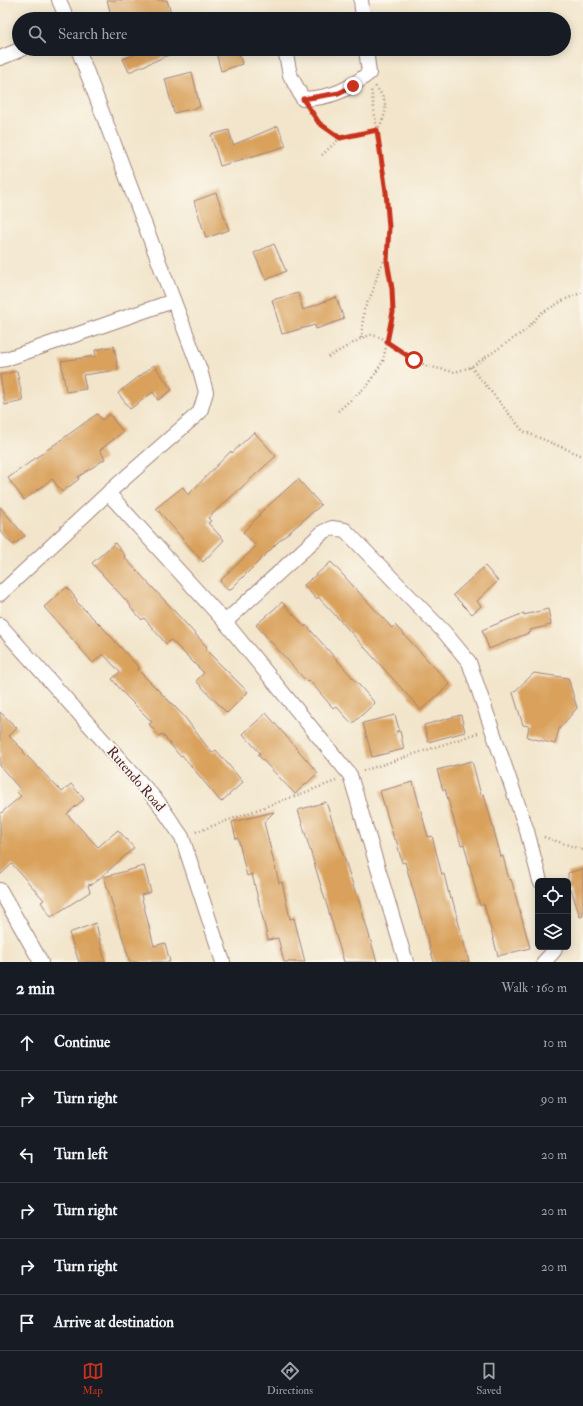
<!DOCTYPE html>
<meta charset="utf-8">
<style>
:root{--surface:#171b24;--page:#20242c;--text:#f1f3f6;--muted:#9ea1a6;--line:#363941;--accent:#c8321e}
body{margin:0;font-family:"IM FELL Double Pica",serif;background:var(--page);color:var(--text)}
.controls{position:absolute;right:12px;bottom:12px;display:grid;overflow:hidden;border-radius:6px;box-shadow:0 2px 10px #0003}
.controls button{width:36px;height:36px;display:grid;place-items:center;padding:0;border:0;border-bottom:1px solid var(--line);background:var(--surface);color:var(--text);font:20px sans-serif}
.stop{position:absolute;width:12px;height:12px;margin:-9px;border:3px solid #c8321e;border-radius:50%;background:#fff}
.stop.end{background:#c8321e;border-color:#fff;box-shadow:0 1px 4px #0008}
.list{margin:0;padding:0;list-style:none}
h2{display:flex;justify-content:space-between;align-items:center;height:52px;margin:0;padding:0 16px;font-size:17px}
h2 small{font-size:13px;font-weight:400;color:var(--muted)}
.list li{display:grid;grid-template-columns:26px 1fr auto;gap:12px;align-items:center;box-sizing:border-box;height:56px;padding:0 16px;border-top:1px solid var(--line)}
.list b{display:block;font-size:15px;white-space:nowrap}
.list em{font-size:13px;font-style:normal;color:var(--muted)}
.icon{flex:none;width:22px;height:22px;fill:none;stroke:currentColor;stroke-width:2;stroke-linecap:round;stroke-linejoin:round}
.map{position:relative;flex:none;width:583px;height:962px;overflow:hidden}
.search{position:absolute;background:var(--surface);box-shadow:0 2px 10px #0003;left:12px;right:12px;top:12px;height:44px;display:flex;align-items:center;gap:10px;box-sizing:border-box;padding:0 14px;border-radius:22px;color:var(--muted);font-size:15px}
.sheet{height:388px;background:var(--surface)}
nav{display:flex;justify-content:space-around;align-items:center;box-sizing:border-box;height:56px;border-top:1px solid var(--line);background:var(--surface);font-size:11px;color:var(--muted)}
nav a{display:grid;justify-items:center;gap:2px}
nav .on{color:var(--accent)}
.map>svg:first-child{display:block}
.building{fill:#d9a15c}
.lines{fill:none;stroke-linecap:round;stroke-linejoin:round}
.minor-casing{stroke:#9e827b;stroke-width:16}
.path{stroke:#9e827b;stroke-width:2.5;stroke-dasharray:1 3;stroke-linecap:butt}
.minor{stroke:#fff;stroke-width:14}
.route{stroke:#c8321e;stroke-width:5}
.labels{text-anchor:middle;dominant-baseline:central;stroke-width:3.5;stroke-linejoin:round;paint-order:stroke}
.street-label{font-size:14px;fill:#4a1f2b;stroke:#fbf7ec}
</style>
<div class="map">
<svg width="583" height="962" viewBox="0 0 583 962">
<rect width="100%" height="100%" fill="#fbf7ec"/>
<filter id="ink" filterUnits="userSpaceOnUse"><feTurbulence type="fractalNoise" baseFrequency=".025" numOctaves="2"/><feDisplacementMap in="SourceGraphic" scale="8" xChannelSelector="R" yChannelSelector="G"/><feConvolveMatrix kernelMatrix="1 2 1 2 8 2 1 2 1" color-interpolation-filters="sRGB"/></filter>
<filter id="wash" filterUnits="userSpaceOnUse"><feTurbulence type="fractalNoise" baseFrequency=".012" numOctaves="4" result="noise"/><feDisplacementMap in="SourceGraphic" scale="16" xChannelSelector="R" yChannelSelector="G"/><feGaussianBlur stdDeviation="0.9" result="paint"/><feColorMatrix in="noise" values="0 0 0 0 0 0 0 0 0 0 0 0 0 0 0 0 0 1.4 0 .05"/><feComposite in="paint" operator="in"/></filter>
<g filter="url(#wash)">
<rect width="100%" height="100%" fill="#f2e5cb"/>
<g id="blocks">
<!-- building -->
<g class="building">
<polygon points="107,0 167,0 173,19 112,19"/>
<polygon points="148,49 183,49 129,72 123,59"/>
<polygon points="215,49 238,49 242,64 221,71"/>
<polygon points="192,72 200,107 174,113 165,79"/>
<polygon points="278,126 286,146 220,166 211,135 229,130 233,145"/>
<polygon points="216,193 229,230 206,238 194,201"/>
<polygon points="274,244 286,271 266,280 254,253"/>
<polygon points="298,293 303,310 336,297 344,319 316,329 315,325 282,334 272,300"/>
<polygon points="114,346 118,370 83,375 86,389 66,392 61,361 96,356 95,350"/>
<polygon points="154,365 172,390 158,400 153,392 130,409 118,393"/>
<polygon points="17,371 23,401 5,405 0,375"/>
<polygon points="97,414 102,420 109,414 123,432 100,450 105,459 78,477 79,479 62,492 52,479 24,500 8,478"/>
<polygon points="254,432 276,456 208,518 211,521 208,523 224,540 203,562 156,508 183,487 188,495 231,451 232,453"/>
<polygon points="298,479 321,505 278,542 229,591 220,581 256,546 243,532 260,515 259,514"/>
<polygon points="0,507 25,536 13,545 0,531"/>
<polygon points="115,543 125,556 124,557 167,603 207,647 205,649 248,692 227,713 196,681 204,673 171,640 166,644 144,618 142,620 130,607 131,606 92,563"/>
<polygon points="331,562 392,628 395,625 450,684 421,710 338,618 318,597 316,599 304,585"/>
<polygon points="485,566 498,581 477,601 481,606 472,614 453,595"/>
<polygon points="67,587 77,600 76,601 106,631 140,669 138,670 183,715 212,753 216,750 243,782 221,802 182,755 180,756 162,734 159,736 149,724 152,722 126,696 112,679 120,672 103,654 93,663 44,607"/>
<polygon points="282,602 305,627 306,625 375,703 352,724 336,706 333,708 309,680 307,682 256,625"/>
<polygon points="548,609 551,625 530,630 531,632 489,649 482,630 524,613 524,615"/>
<polygon points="534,673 568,678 577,708 559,729 555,744 527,737 529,726 523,725 513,693"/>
<polygon points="0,712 17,728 9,736 24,751 23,752 62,792 71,784 84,799 67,814 98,847 118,830 134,848 93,884 88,885 90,892 51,917 41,902 44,900 12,864 0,875 0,814 21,796 17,792 20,789 0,766"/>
<polygon points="266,713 318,773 295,794 258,755 260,753 243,734"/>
<polygon points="395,715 399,729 396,732 400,731 404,749 372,757 363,723"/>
<polygon points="461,715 465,732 428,742 424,725"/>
<polygon points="472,761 481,795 484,794 501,857 503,856 509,880 511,879 530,948 498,956 484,904 480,906 464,844 461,845 445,789 443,790 437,770"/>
<polygon points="413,782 428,837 432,836 442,875 444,874 450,899 452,898 469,962 434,962 405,862 402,863 396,839 394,839 380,791"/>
<polygon points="326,802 356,894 357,894 377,962 344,962 298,810"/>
<polygon points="274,812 264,822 279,883 282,882 290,919 294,918 305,962 284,962 278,938 268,940 252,874 247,876 238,838 236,839 232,822"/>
<polygon points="144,866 151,892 141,895 154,946 165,943 170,962 130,962 104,877"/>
<polygon points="583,869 583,916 580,917 571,889 568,890 568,873"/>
<polygon points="96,923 105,962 79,962 69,933"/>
</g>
</g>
</g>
<g filter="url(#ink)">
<use href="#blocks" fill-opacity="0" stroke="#9e827b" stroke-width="1"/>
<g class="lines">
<!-- minor casing -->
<g class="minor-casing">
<g id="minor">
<polyline points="59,0 67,19"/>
<polyline points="361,0 363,19"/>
<path d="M 285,49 L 290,75 L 303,99 C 331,98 348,90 369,73 L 366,49"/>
<polyline points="0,58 22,49"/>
<polyline points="0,360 6,359 173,301"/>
<polyline points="108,493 225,622 350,775 406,962"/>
<polyline points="0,594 108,493 200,412 206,392 200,370 78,49"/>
<polyline points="225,622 323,532 332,528 345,530 445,633 469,662 527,831 540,881"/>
<polyline points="0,625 158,802 182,837 223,962"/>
<polyline points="0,890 41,962"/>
<polyline points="544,962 554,951 555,947"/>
</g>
</g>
<!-- path -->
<g class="path">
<path d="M 312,112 L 319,123 L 340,138 L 377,130 C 388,114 389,101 375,86"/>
<polyline points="322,155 340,138"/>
<polyline points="361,338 364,310 373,291 379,269 387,256"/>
<polyline points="328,357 364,337 371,335 380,337 426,366 455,372 471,367 526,330 541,313 564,300 583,292"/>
<polyline points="471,367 523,431 583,456"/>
<polyline points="338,411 369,384 383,361 393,312 392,289 387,261 389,227 386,192 371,89"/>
<polyline points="363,771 478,733"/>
<polyline points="196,832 336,781"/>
<polyline points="544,837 583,850"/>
</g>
<!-- minor -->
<use href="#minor" class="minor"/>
</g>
</g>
<g class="lines" filter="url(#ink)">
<!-- route -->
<polyline class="route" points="353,86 339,93 303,99 319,123 340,138 377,130 386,192 389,227 387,261 392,289 393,312 387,342 414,360"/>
</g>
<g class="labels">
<!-- street labels -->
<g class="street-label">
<text transform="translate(136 779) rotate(49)">Rutendo Road</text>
</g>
</g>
</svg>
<div class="controls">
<button><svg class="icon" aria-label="locate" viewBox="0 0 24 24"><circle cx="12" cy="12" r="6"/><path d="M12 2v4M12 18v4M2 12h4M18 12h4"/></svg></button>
<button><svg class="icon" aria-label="layers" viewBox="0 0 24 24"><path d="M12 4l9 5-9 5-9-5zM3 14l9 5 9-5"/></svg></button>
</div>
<div class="stop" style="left:414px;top:360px"></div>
<div class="stop end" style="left:353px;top:86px"></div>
<div class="search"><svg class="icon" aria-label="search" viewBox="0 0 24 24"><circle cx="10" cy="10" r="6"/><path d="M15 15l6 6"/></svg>Search here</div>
</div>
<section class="sheet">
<h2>2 min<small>Walk · 160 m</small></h2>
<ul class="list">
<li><svg class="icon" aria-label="ahead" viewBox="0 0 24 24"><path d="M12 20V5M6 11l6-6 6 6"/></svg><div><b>Continue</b></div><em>10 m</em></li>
<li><svg class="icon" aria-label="right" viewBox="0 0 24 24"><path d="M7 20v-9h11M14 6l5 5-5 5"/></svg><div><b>Turn right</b></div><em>90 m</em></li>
<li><svg class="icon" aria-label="left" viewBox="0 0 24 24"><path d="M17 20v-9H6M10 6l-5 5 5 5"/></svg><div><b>Turn left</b></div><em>20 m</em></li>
<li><svg class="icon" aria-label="right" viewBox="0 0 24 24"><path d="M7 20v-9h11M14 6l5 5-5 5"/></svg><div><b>Turn right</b></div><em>20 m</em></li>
<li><svg class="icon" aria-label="right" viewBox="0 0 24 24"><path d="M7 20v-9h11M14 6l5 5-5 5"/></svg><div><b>Turn right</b></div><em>20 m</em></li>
<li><svg class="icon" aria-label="arrive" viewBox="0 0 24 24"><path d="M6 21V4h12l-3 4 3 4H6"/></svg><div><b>Arrive at destination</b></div></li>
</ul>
</section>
<nav>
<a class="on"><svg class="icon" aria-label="map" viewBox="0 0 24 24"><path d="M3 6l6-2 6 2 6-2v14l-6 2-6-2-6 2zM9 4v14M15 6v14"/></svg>Map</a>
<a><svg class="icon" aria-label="directions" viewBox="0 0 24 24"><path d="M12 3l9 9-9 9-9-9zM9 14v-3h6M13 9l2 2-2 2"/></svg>Directions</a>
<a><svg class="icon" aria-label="saved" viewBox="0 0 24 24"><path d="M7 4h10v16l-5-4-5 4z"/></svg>Saved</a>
</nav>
